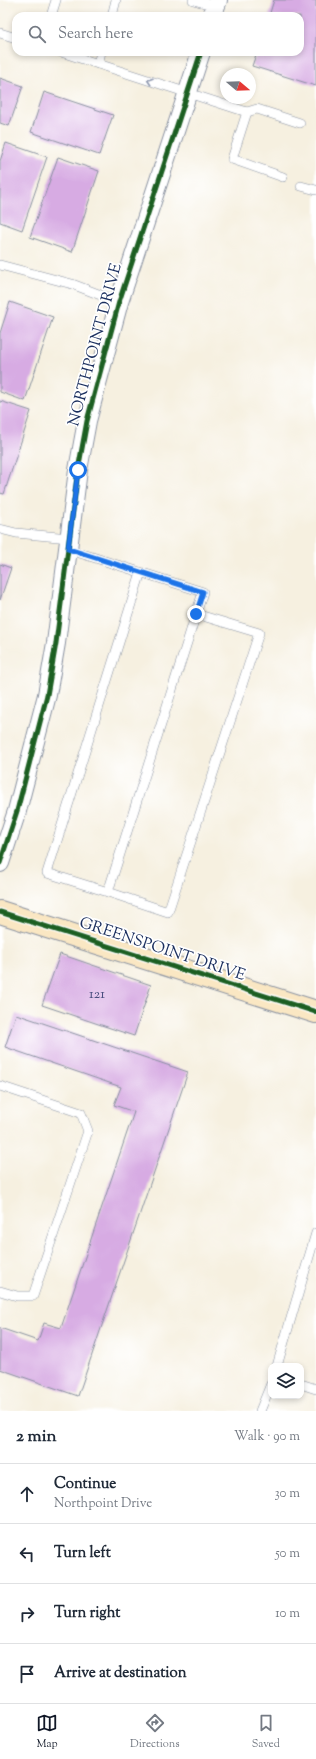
<!DOCTYPE html>
<meta charset="utf-8">
<style>
:root{--surface:#fff;--page:#f6f6f7;--text:#1f2937;--muted:#747a83;--line:#e0e1e3;--accent:#111827}
body{margin:0;font-family:"Sorts Mill Goudy",serif;background:var(--page);color:var(--text)}
.controls{position:absolute;right:12px;bottom:12px;display:grid;overflow:hidden;border-radius:8px;box-shadow:0 2px 6px #0003}
.controls button{width:36px;height:36px;display:grid;place-items:center;padding:0;border:0;border-bottom:1px solid var(--line);background:var(--surface);color:var(--text);font:20px sans-serif}
.compass{position:absolute;left:220px;top:68px;width:36px;height:36px;border-radius:50%;background:var(--surface);box-shadow:0 2px 6px #0003;rotate:109deg}
.stop{position:absolute;width:12px;height:12px;margin:-9px;border:3px solid #1a73e8;border-radius:50%;background:#fff}
.stop.end{background:#1a73e8;border-color:#fff;box-shadow:0 1px 4px #0008}
.list{margin:0;padding:0;list-style:none}
h2{display:flex;justify-content:space-between;align-items:center;height:52px;margin:0;padding:0 16px;font-size:17px}
h2 small{font-size:13px;font-weight:400;color:var(--muted)}
.list li{display:grid;grid-template-columns:26px 1fr auto;gap:12px;align-items:center;box-sizing:border-box;height:60px;padding:0 16px;border-top:1px solid var(--line)}
.list b{display:block;font-size:15px;white-space:nowrap}
.list p{margin:0;font-size:13px;white-space:nowrap;color:var(--muted)}
.list em{font-size:13px;font-style:normal;color:var(--muted)}
.icon{flex:none;width:22px;height:22px;fill:none;stroke:currentColor;stroke-width:2;stroke-linecap:round;stroke-linejoin:round}
.map{position:relative;flex:none;width:316px;height:1411px;overflow:hidden}
.search{position:absolute;background:var(--surface);box-shadow:0 2px 6px #0003;left:12px;right:12px;top:12px;height:44px;display:flex;align-items:center;gap:10px;box-sizing:border-box;padding:0 14px;border-radius:12px;color:var(--muted);font-size:15px}
.sheet{height:292px;background:var(--surface)}
nav{display:flex;justify-content:space-around;align-items:center;box-sizing:border-box;height:56px;border-top:1px solid var(--line);background:var(--surface);font-size:11px;color:var(--muted)}
nav a{display:grid;justify-items:center;gap:2px}
nav .on{color:var(--accent)}
.map>svg:first-child{display:block}
.building{fill:#d7abe3}
.lines{fill:none;stroke-linecap:round;stroke-linejoin:round}
.lane-casing{stroke:#88909f;stroke-width:10}
.street-casing{stroke:#88909f;stroke-width:20}
.secondary-casing{stroke:#88909f;stroke-width:24}
.lane{stroke:#fff;stroke-width:9}
.street{stroke:#fff;stroke-width:18}
.secondary{stroke:#fae7c3;stroke-width:22}
.cycleway-casing{stroke:#fff;stroke-width:8}
.cycleway{stroke:#1b5e20;stroke-width:5}
.oneway{stroke:#8d97ae}
.route{stroke:#1a73e8;stroke-width:5}
.labels{text-anchor:middle;dominant-baseline:central;stroke-width:3.5;stroke-linejoin:round;paint-order:stroke}
.number-label{font-size:14px;fill:#4a4e7f}
.street-label{font-size:16px;fill:#1b2f5e;stroke:#fff}
</style>
<div class="map">
<svg width="316" height="1411" viewBox="0 0 316 1411">
<rect width="100%" height="100%" fill="#fff"/>
<filter id="ink" filterUnits="userSpaceOnUse"><feTurbulence type="fractalNoise" baseFrequency=".025" numOctaves="2"/><feDisplacementMap in="SourceGraphic" scale="8" xChannelSelector="R" yChannelSelector="G"/><feConvolveMatrix kernelMatrix="1 2 1 2 8 2 1 2 1" color-interpolation-filters="sRGB"/></filter>
<filter id="wash" filterUnits="userSpaceOnUse"><feTurbulence type="fractalNoise" baseFrequency=".012" numOctaves="4" result="noise"/><feDisplacementMap in="SourceGraphic" scale="16" xChannelSelector="R" yChannelSelector="G"/><feGaussianBlur stdDeviation="0.9" result="paint"/><feColorMatrix in="noise" values="0 0 0 0 0 0 0 0 0 0 0 0 0 0 0 0 0 1.4 0 .05"/><feComposite in="paint" operator="in"/></filter>
<g filter="url(#wash)">
<rect width="100%" height="100%" fill="#f6f0e0"/>
<g id="blocks">
<!-- building -->
<g class="building">
<polygon points="274,0 316,0 316,86 252,66 257,52 300,52 300,16 269,16"/>
<polygon points="0,78 23,86 9,126 0,123"/>
<polygon points="44,92 113,115 99,155 31,132"/>
<polygon points="6,143 47,157 22,230 0,222 0,161"/>
<polygon points="58,157 99,171 72,252 30,237"/>
<polygon points="10,302 53,317 25,401 0,392 0,333"/>
<polygon points="0,401 31,411 4,494 0,493"/>
<polygon points="0,564 11,568 0,600"/>
<polygon points="60,954 151,985 134,1036 42,1005"/>
<polygon points="16,1014 188,1072 78,1396 0,1369 0,1328 38,1341 44,1323 61,1328 134,1112 114,1105 121,1087 5,1047"/>
</g>
</g>
</g>
<g filter="url(#ink)">
<use href="#blocks" fill-opacity="0" stroke="#88909f" stroke-width="1"/>
<g class="lines">
<!-- lane casing -->
<g class="lane-casing">
<g id="lane">
<polyline points="193,0 216,6"/>
<polyline points="51,16 56,0"/>
<polyline points="112,16 116,0"/>
<polyline points="0,33 16,38"/>
<polyline points="61,52 247,112 232,159 283,177"/>
<polyline points="98,64 101,52"/>
<polyline points="247,112 257,109 300,123"/>
<polyline points="301,186 316,190"/>
<polyline points="0,265 72,284 119,302"/>
<polyline points="0,529 16,533 69,538"/>
<polyline points="67,549 203,592 108,892 47,873 141,572"/>
<polyline points="108,892 168,912 259,633 196,614"/>
<polyline points="0,1086 81,1113 88,1131 33,1296 17,1296 0,1291"/>
<polyline points="277,1366 316,1233"/>
<polyline points="301,1384 316,1389"/>
<polyline points="260,1411 271,1384"/>
</g>
</g>
<!-- street casing -->
<g class="street-casing">
<g id="street">
<polyline points="212,16 218,0"/>
<polyline points="0,863 17,811 47,695 56,643 78,470 87,421 119,302 201,52"/>
</g>
</g>
<!-- secondary casing -->
<g class="secondary-casing">
<polyline id="secondary" points="0,912 316,1012"/>
</g>
<!-- lane -->
<use href="#lane" class="lane"/>
<!-- street -->
<use href="#street" class="street"/>
<!-- secondary -->
<use href="#secondary" class="secondary"/>
<!-- cycleway casing -->
<g class="cycleway-casing">
<g id="cycleway">
<polyline points="0,863 17,811 47,695 56,643 78,470 87,421 119,302 201,52"/>
<polyline points="0,912 316,1012"/>
</g>
</g>
<!-- cycleway -->
<use href="#cycleway" class="cycleway"/>
</g>
<!-- one-way arrows -->
<defs><path id="oneway-chevron" d="M-2-3.5L2.5 0L-2 3.5" fill="none" stroke-width="1.6" stroke-linecap="round" stroke-linejoin="round"/></defs>
<use class="oneway" href="#oneway-chevron" transform="translate(150 81) rotate(-162)"/>
</g>
<g class="lines" filter="url(#ink)">
<!-- route -->
<polyline class="route" points="78,470 68,549 203,592 196,614"/>
</g>
<g class="labels">
<!-- number labels -->
<g class="number-label">
<text x="97" y="995">121</text>
</g>
<!-- street labels -->
<g class="street-label">
<text transform="translate(96 345) rotate(-75)">NORTHPOINT DRIVE</text>
<text transform="translate(162 950) rotate(18)">GREENSPOINT DRIVE</text>
</g>
</g>
</svg>
<div class="controls">
<button><svg class="icon" aria-label="layers" viewBox="0 0 24 24"><path d="M12 4l9 5-9 5-9-5zM3 14l9 5 9-5"/></svg></button>
</div>
<svg class="compass" viewBox="-18 -18 36 36"><path d="M0-13l5 13h-10z" fill="#e53935"/><path d="M0 13l5-13h-10z" fill="#747a83"/></svg>
<div class="stop" style="left:78px;top:470px"></div>
<div class="stop end" style="left:196px;top:614px"></div>
<div class="search"><svg class="icon" aria-label="search" viewBox="0 0 24 24"><circle cx="10" cy="10" r="6"/><path d="M15 15l6 6"/></svg>Search here</div>
</div>
<section class="sheet">
<h2>2 min<small>Walk · 90 m</small></h2>
<ul class="list">
<li><svg class="icon" aria-label="ahead" viewBox="0 0 24 24"><path d="M12 20V5M6 11l6-6 6 6"/></svg><div><b>Continue</b><p>Northpoint Drive</p></div><em>30 m</em></li>
<li><svg class="icon" aria-label="left" viewBox="0 0 24 24"><path d="M17 20v-9H6M10 6l-5 5 5 5"/></svg><div><b>Turn left</b></div><em>50 m</em></li>
<li><svg class="icon" aria-label="right" viewBox="0 0 24 24"><path d="M7 20v-9h11M14 6l5 5-5 5"/></svg><div><b>Turn right</b></div><em>10 m</em></li>
<li><svg class="icon" aria-label="arrive" viewBox="0 0 24 24"><path d="M6 21V4h12l-3 4 3 4H6"/></svg><div><b>Arrive at destination</b></div></li>
</ul>
</section>
<nav>
<a class="on"><svg class="icon" aria-label="map" viewBox="0 0 24 24"><path d="M3 6l6-2 6 2 6-2v14l-6 2-6-2-6 2zM9 4v14M15 6v14"/></svg>Map</a>
<a><svg class="icon" aria-label="directions" viewBox="0 0 24 24"><path d="M12 3l9 9-9 9-9-9zM9 14v-3h6M13 9l2 2-2 2"/></svg>Directions</a>
<a><svg class="icon" aria-label="saved" viewBox="0 0 24 24"><path d="M7 4h10v16l-5-4-5 4z"/></svg>Saved</a>
</nav>
